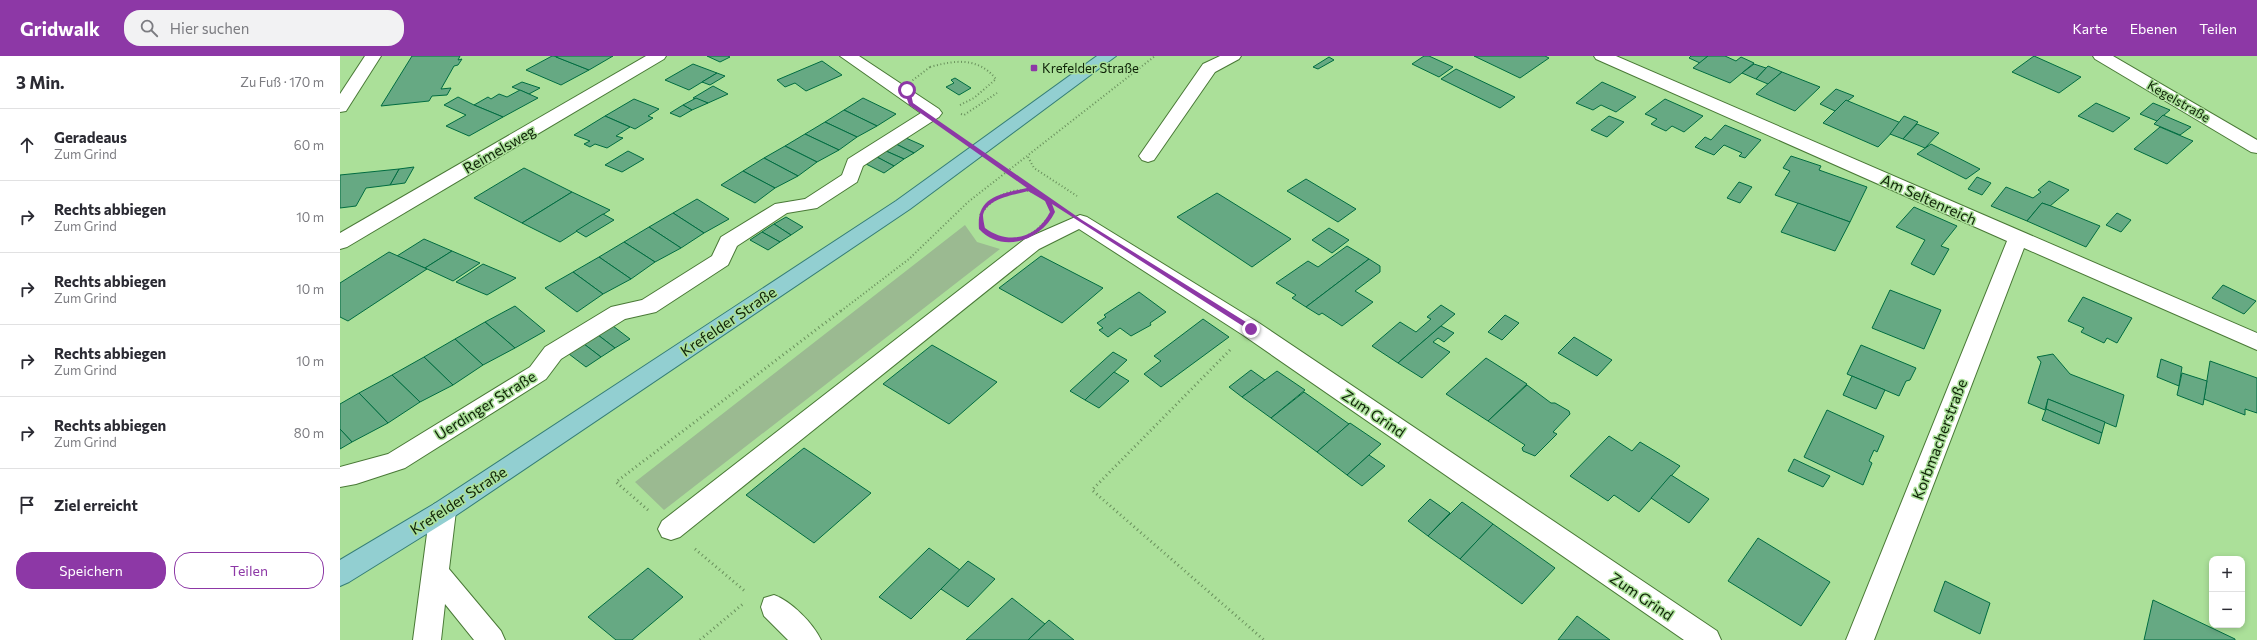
<!DOCTYPE html>
<html lang="de">
<meta charset="utf-8">
<style>
:root{--surface:#fff;--page:#f2f2f3;--text:#2b2b33;--muted:#7c7c81;--line:#e1e1e2;--accent:#8d38a6}
body{margin:0;font-family:Commissioner,sans-serif;background:var(--page);color:var(--text)}
.controls{position:absolute;right:12px;bottom:12px;display:grid;overflow:hidden;border-radius:8px;box-shadow:0 2px 6px #0003}
.controls button{width:36px;height:36px;display:grid;place-items:center;padding:0;border:0;border-bottom:1px solid var(--line);background:var(--surface);color:var(--text);font:20px sans-serif}
.stop{position:absolute;width:12px;height:12px;margin:-9px;border:3px solid #8d38a6;border-radius:50%;background:#fff}
.stop.end{background:#8d38a6;border-color:#fff;box-shadow:0 1px 4px #0008}
.list{margin:0;padding:0;list-style:none}
h2{display:flex;justify-content:space-between;align-items:center;height:52px;margin:0;padding:0 16px;font-size:17px}
h2 small{font-size:13px;font-weight:400;color:var(--muted)}
.list li{display:grid;grid-template-columns:26px 1fr auto;gap:12px;align-items:center;box-sizing:border-box;height:72px;padding:0 16px;border-top:1px solid var(--line)}
.list b{display:block;font-size:15px;white-space:nowrap}
.list p{margin:0;font-size:13px;white-space:nowrap;color:var(--muted)}
.list em{font-size:13px;font-style:normal;color:var(--muted)}
.actions{display:flex;gap:8px;padding:12px 16px}
.actions a{flex:1;padding:9px 0;border:1px solid var(--accent);border-radius:16px;text-align:center;font-size:14px;color:var(--accent)}
.actions .main{background:var(--accent);color:#fff}
.icon{flex:none;width:22px;height:22px;fill:none;stroke:currentColor;stroke-width:2;stroke-linecap:round;stroke-linejoin:round}
.map{position:relative;flex:none;width:1917px;height:584px;overflow:hidden}
header{display:flex;align-items:center;gap:24px;box-sizing:border-box;height:56px;padding:0 20px;background:var(--accent);color:#fff}
header strong{font-size:19px}
nav{display:flex;gap:22px;margin-inline-start:auto;font-size:14px}
.search{width:280px;height:36px;background:var(--page);display:flex;align-items:center;gap:10px;box-sizing:border-box;padding:0 14px;border-radius:16px;color:var(--muted);font-size:15px}
main{display:flex}
aside{flex:1;background:var(--surface)}
.map>svg:first-child{display:block}
.green{fill:#9bba91}
.building{fill:#66a983;stroke:#006c41}
.lines{fill:none;stroke-linecap:round;stroke-linejoin:round}
.minor-casing{stroke:#497936;stroke-width:2}
.major-casing{stroke:#357e76;stroke-width:2}
.path-far1{stroke:#69905c;stroke-width:2;stroke-dasharray:1 2.5;stroke-linecap:butt}
.path{stroke:#69905c;stroke-width:3;stroke-dasharray:1 3.5;stroke-linecap:butt}
.minor{fill:#fff;fill-rule:evenodd}
.major{fill:#92cfd1;fill-rule:evenodd}
.path-bridge{stroke:#69905c;stroke-width:2;stroke-dasharray:1 2.5;stroke-linecap:butt}
.route{fill:#8d38a6;fill-rule:evenodd}
.poi-dot{fill:#8d38a6;stroke:#abe099;stroke-width:1.5}
.labels{text-anchor:middle;dominant-baseline:central;stroke-width:3;stroke-linejoin:round;paint-order:stroke}
.far-poi-label{font-size:13px;fill:#0f2308;stroke:#abe099;text-anchor:start}
.far-street-label{font-size:13px;fill:#0f2308;stroke:#abe099}
.street-label{font-size:15px;fill:#0f2308;stroke:#abe099}
</style>
<header>
<strong>Gridwalk</strong>
<div class="search"><svg class="icon" aria-label="search" viewBox="0 0 24 24"><circle cx="10" cy="10" r="6"/><path d="M15 15l6 6"/></svg>Hier suchen</div>
<nav><a>Karte</a><a>Ebenen</a><a>Teilen</a></nav>
</header>
<main>
<aside>
<h2>3 Min.<small>Zu Fuß · 170 m</small></h2>
<ul class="list">
<li><svg class="icon" aria-label="ahead" viewBox="0 0 24 24"><path d="M12 20V5M6 11l6-6 6 6"/></svg><div><b>Geradeaus</b><p>Zum Grind</p></div><em>60 m</em></li>
<li><svg class="icon" aria-label="right" viewBox="0 0 24 24"><path d="M7 20v-9h11M14 6l5 5-5 5"/></svg><div><b>Rechts abbiegen</b><p>Zum Grind</p></div><em>10 m</em></li>
<li><svg class="icon" aria-label="right" viewBox="0 0 24 24"><path d="M7 20v-9h11M14 6l5 5-5 5"/></svg><div><b>Rechts abbiegen</b><p>Zum Grind</p></div><em>10 m</em></li>
<li><svg class="icon" aria-label="right" viewBox="0 0 24 24"><path d="M7 20v-9h11M14 6l5 5-5 5"/></svg><div><b>Rechts abbiegen</b><p>Zum Grind</p></div><em>10 m</em></li>
<li><svg class="icon" aria-label="right" viewBox="0 0 24 24"><path d="M7 20v-9h11M14 6l5 5-5 5"/></svg><div><b>Rechts abbiegen</b><p>Zum Grind</p></div><em>80 m</em></li>
<li><svg class="icon" aria-label="arrive" viewBox="0 0 24 24"><path d="M6 21V4h12l-3 4 3 4H6"/></svg><div><b>Ziel erreicht</b></div></li>
</ul>
<div class="actions"><a class="main">Speichern</a><a>Teilen</a></div>
</aside>
<div class="map">
<svg width="1917" height="584" viewBox="0 0 1917 584">
<rect width="100%" height="100%" fill="#abe099"/>
<!-- green -->
<polygon class="green" points="625,169 637,186 660,193 324,454 295,426"/>
<!-- building -->
<g class="building">
<polygon points="72,0 120,0 118,4 122,3 118,9 114,10 101,33 111,32 107,39 92,40 89,45 41,50"/>
<polygon points="212,0 214,0 249,14 221,29 186,14"/>
<polygon points="218,0 273,0 249,14 216,1"/>
<polygon points="367,0 388,0 390,1 380,6"/>
<polygon points="1084,0 1089,0 1113,11 1099,21 1072,8"/>
<polygon points="1134,0 1205,0 1209,2 1180,22"/>
<polygon points="1351,0 1368,0 1360,7 1349,2"/>
<polygon points="1368,0 1385,0 1396,5 1401,1 1414,7 1390,27 1353,12"/>
<polygon points="1694,0 1741,21 1719,37 1672,16"/>
<polygon points="989,1 994,4 978,13 973,11"/>
<polygon points="482,5 502,19 466,35 455,27 445,31 437,24"/>
<polygon points="353,8 377,17 349,34 325,24"/>
<polygon points="1414,8 1426,12 1416,23 1402,17"/>
<polygon points="1428,10 1442,16 1428,28 1416,23"/>
<polygon points="1116,13 1175,41 1160,52 1101,23"/>
<polygon points="1442,16 1480,31 1455,55 1416,38"/>
<polygon points="377,17 385,20 370,29 362,26"/>
<polygon points="615,22 631,32 619,39 606,31 614,27 611,24"/>
<polygon points="182,26 200,32 189,38 172,31"/>
<polygon points="1262,26 1296,41 1276,56 1261,49 1253,54 1236,47"/>
<polygon points="373,30 388,38 368,47 353,42"/>
<polygon points="1496,33 1514,40 1495,55 1480,48"/>
<polygon points="180,34 198,42 163,61 134,49 148,41 151,43 159,38 167,41"/>
<polygon points="118,41 134,49 163,61 129,80 106,70 126,59 104,49"/>
<polygon points="356,42 368,47 352,54 343,49"/>
<polygon points="523,42 556,58 537,70 504,54"/>
<polygon points="294,43 319,53 308,60 313,62 295,73 265,60"/>
<polygon points="1325,43 1363,60 1344,76 1332,70 1326,75 1311,68 1317,63 1305,58"/>
<polygon points="1506,44 1508,45 1561,67 1538,91 1483,67"/>
<polygon points="1756,47 1790,62 1773,76 1738,60"/>
<polygon points="1813,47 1830,54 1817,65 1800,58"/>
<polygon points="343,49 352,54 340,61 330,57"/>
<polygon points="504,54 537,70 517,81 485,66"/>
<polygon points="1823,59 1851,71 1840,79 1814,68"/>
<polygon points="265,60 290,71 276,80 283,82 267,92 255,88 250,91 244,88 250,85 234,79"/>
<polygon points="1269,60 1284,66 1267,81 1251,74"/>
<polygon points="1564,60 1578,66 1563,83 1550,78"/>
<polygon points="485,66 517,81 499,94 465,78"/>
<polygon points="1577,68 1599,77 1585,92 1563,83"/>
<polygon points="1385,69 1421,84 1405,102 1399,100 1402,97 1384,89 1374,99 1355,91 1365,81 1371,84"/>
<polygon points="1820,71 1853,85 1827,108 1794,93"/>
<polygon points="465,78 499,94 477,106 445,90"/>
<polygon points="566,82 584,90 574,97 556,88"/>
<polygon points="556,88 574,97 564,103 546,95"/>
<polygon points="1591,88 1640,113 1626,123 1577,98"/>
<polygon points="445,90 477,106 458,120 424,102"/>
<polygon points="288,95 304,103 282,116 265,109"/>
<polygon points="546,95 564,103 554,110 537,101"/>
<polygon points="1451,100 1481,110 1479,114 1527,131 1510,166 1435,139 1450,115 1443,112"/>
<polygon points="537,101 554,110 544,117 526,108"/>
<polygon points="424,102 458,120 435,132 403,115"/>
<polygon points="74,111 65,127 50,129 59,113"/>
<polygon points="184,112 232,136 182,167 134,142"/>
<polygon points="59,113 50,129 26,132 16,150 0,152 0,119"/>
<polygon points="403,115 435,132 415,147 381,129"/>
<polygon points="1637,121 1651,127 1642,139 1628,133"/>
<polygon points="966,123 1016,153 998,166 947,135"/>
<polygon points="1709,125 1729,134 1710,150 1702,147 1687,165 1651,150 1666,131 1693,142 1701,136 1698,134"/>
<polygon points="1399,126 1412,131 1400,147 1387,142"/>
<polygon points="232,136 270,154 220,186 182,167"/>
<polygon points="877,137 951,183 912,211 837,161"/>
<polygon points="357,143 389,163 364,177 333,157"/>
<polygon points="1458,147 1510,166 1495,195 1441,176"/>
<polygon points="1702,147 1711,150 1760,170 1746,191 1687,165"/>
<polygon points="1574,151 1617,170 1601,190 1609,193 1594,219 1571,208 1585,184 1556,171"/>
<polygon points="333,157 364,177 341,192 309,171"/>
<polygon points="1777,157 1791,164 1781,176 1766,169"/>
<polygon points="263,158 274,164 246,181 236,175"/>
<polygon points="446,161 463,171 451,179 434,168"/>
<polygon points="434,168 451,179 440,186 422,176"/>
<polygon points="309,171 341,192 315,206 284,186"/>
<polygon points="989,172 1009,184 992,197 972,184"/>
<polygon points="422,176 440,186 428,194 410,184"/>
<polygon points="84,183 112,195 85,212 57,200"/>
<polygon points="284,186 315,206 291,223 259,201"/>
<polygon points="1007,190 1029,203 966,251 952,242 956,239 936,227 968,205 978,211"/>
<polygon points="112,195 140,207 113,225 85,212"/>
<polygon points="49,196 87,213 8,265 0,261 0,227"/>
<polygon points="701,200 763,232 722,267 659,232"/>
<polygon points="259,201 291,223 263,238 233,216"/>
<polygon points="1029,203 1040,210 1040,216 1015,235 1033,246 1002,270 982,257 979,259 966,251"/>
<polygon points="143,208 176,222 147,239 116,226"/>
<polygon points="233,216 263,238 237,256 205,232"/>
<polygon points="1883,229 1916,245 1904,258 1872,242"/>
<polygon points="1550,234 1601,254 1584,293 1532,272"/>
<polygon points="799,236 826,256 810,267 811,269 791,280 780,272 768,281 759,274 763,272 757,267 766,261 764,259"/>
<polygon points="1743,241 1792,262 1777,287 1767,282 1764,287 1741,276 1744,272 1728,265"/>
<polygon points="1101,249 1115,258 1058,307 1032,290 1060,266 1076,276 1091,263 1087,261"/>
<polygon points="175,250 205,275 175,292 145,266"/>
<polygon points="1165,259 1179,267 1162,284 1148,276"/>
<polygon points="863,263 889,281 821,331 804,318 821,305 814,300"/>
<polygon points="145,266 175,292 143,309 115,283"/>
<polygon points="273,270 290,283 275,292 258,279"/>
<polygon points="1101,270 1114,277 1104,286 1098,282 1093,286 1110,296 1082,322 1058,307"/>
<polygon points="258,279 275,292 261,301 244,288"/>
<polygon points="1234,281 1272,304 1257,320 1218,297"/>
<polygon points="115,283 143,309 113,329 84,301"/>
<polygon points="244,288 261,301 246,311 229,298"/>
<polygon points="592,289 657,326 609,368 543,328"/>
<polygon points="1521,289 1576,312 1570,324 1566,325 1559,340 1507,318"/>
<polygon points="773,296 787,304 745,344 730,335"/>
<polygon points="1713,298 1730,318 1784,339 1776,371 1708,343 1705,354 1688,347 1701,306 1697,301"/>
<polygon points="84,301 113,329 80,346 52,319"/>
<polygon points="1146,302 1187,328 1148,365 1106,338"/>
<polygon points="1821,303 1842,311 1839,330 1817,321"/>
<polygon points="1870,305 1917,322 1917,357 1905,353 1905,359 1864,343"/>
<polygon points="911,314 925,324 902,341 889,331"/>
<polygon points="937,315 965,334 931,362 902,341"/>
<polygon points="774,316 789,325 759,352 745,344"/>
<polygon points="1842,317 1867,325 1863,349 1837,339"/>
<polygon points="52,319 80,346 48,367 19,337"/>
<polygon points="1512,320 1545,334 1536,353 1503,339"/>
<polygon points="1187,329 1211,347 1215,347 1229,355 1230,358 1213,376 1217,378 1195,400 1183,395 1182,392 1185,389 1148,365"/>
<polygon points="964,336 1009,368 977,396 931,362"/>
<polygon points="19,337 48,367 12,386 0,373 0,348"/>
<polygon points="1708,343 1765,366 1762,377 1706,353"/>
<polygon points="1706,353 1762,377 1759,388 1702,364"/>
<polygon points="1487,354 1544,380 1537,396 1534,394 1529,405 1532,407 1523,429 1464,401"/>
<polygon points="1010,367 1041,388 1007,419 977,396"/>
<polygon points="0,373 12,386 0,393"/>
<polygon points="1269,380 1292,395 1300,386 1340,410 1299,456 1274,439 1268,445 1230,420"/>
<polygon points="464,392 531,437 474,487 406,439"/>
<polygon points="1029,399 1045,410 1022,430 1007,419"/>
<polygon points="1454,403 1490,420 1483,431 1448,415"/>
<polygon points="1331,419 1369,443 1349,467 1311,442"/>
<polygon points="1090,443 1110,457 1088,480 1068,465"/>
<polygon points="1122,446 1153,468 1120,503 1088,480"/>
<polygon points="1153,468 1215,512 1182,548 1120,503"/>
<polygon points="1418,482 1490,526 1461,570 1388,525"/>
<polygon points="589,492 620,514 571,563 539,541"/>
<polygon points="628,505 655,523 628,551 601,533"/>
<polygon points="308,512 343,541 292,584 276,584 248,561"/>
<polygon points="1605,525 1650,547 1640,578 1594,555"/>
<polygon points="672,542 705,568 688,584 626,584"/>
<polygon points="1813,544 1895,583 1895,584 1804,584"/>
<polygon points="1237,560 1270,584 1218,584"/>
<polygon points="709,564 734,584 688,584"/>
</g>
<g class="lines">
<!-- minor casing -->
<g class="minor-casing">
<g id="minor">
<polygon points="25,0 41,0 6,55 0,56 0,38"/>
<polygon points="306,0 326,0 324,3 7,191 0,193 0,177"/>
<polygon points="500,0 519,0 599,53 602,57 599,61 523,110 517,126 477,152 447,157 397,190 388,209 316,256 285,263 221,303 206,323 65,412 16,428 0,431 0,411 48,398 190,311 205,291 271,251 302,244 372,200 381,181 435,148 465,143 502,119 508,103 581,57"/>
<polygon points="880,0 901,0 899,3 875,16 814,104 808,106 802,104 799,100 863,8"/>
<polygon points="1254,0 1276,0 1917,277 1917,294 1684,192 1534,584 1506,584 1667,185 1256,3"/>
<polygon points="1753,0 1773,0 1917,84 1917,97 1911,96 1755,3"/>
<polygon points="740,159 747,161 919,267 1377,575 1381,584 1344,584 903,279 739,173 699,193 340,481 331,484 322,481 318,473 322,465 685,183"/>
<polygon points="103,445 112,448 116,455 109,513 161,575 165,584 134,584 105,548 101,584 73,584 90,455 94,448"/>
<path d="M 434,539 C 451,545 473,567 481,584 L 448,584 L 424,560 L 421,551 L 424,542 Z"/>
</g>
</g>
<!-- major casing -->
<g class="major-casing">
<polygon id="major" points="757,0 776,0 570,153 112,462 9,526 0,530 0,504 94,448 556,145"/>
</g>
<!-- path-far1 -->
<g class="path-far1">
<path d="M 590,11 C 615,4 638,1 656,23 L 634,42 L 618,50"/>
<polyline points="621,58 624,59 657,37"/>
<polyline points="688,101 694,112 737,140"/>
<path d="M 640,159 C 663,129 688,127 717,149"/>
<polyline points="501,255 569,203 628,146 815,0"/>
</g>
<!-- path -->
<g class="path">
<polyline points="890,294 752,434 924,584"/>
<polyline points="308,454 276,426 502,254"/>
<polyline points="355,493 406,536"/>
<polyline points="360,584 404,547"/>
</g>
<!-- minor -->
<use href="#minor" class="minor"/>
<!-- major -->
<use href="#major" class="major"/>
<!-- path-bridge -->
<path class="path-bridge" d="M 590,11 L 573,24 L 567,35 L 571,48 L 707,144 L 712,156 C 700,175 678,191 655,182 C 650,180 646,176 642,173 L 640,159"/>
</g>
<!-- route -->
<path class="route" d="M 567,33 L 570,34 L 573,47 L 742,164 L 914,271 L 914,274 L 909,274 L 712,148 L 715,156 C 701,185 662,198 639,173 C 636,140 661,138 687,132 L 569,49 L 564,34 ZM 688,135 L 705,145 L 710,156 C 696,183 668,189 645,172 C 644,168 643,162 643,159 C 647,142 675,139 688,135 Z"/>
<!-- markers -->
<rect class="poi-dot" x="690" y="8" width="8" height="8" rx="2"/>
<g class="labels">
<!-- far-poi labels -->
<g class="far-poi-label">
<text x="702" y="12">Krefelder Straße</text>
</g>
<!-- far-street labels -->
<g class="far-street-label">
<text transform="translate(1839 45) rotate(30)">Kegelstraße</text>
</g>
<!-- street labels -->
<g class="street-label">
<text transform="translate(159 93) rotate(-30)">Reimelsweg</text>
<text transform="translate(1589 143) rotate(24)">Am Seltenreich</text>
<text transform="translate(388 265) rotate(-34)">Krefelder Straße</text>
<text transform="translate(145 349) rotate(-32)">Uerdinger Straße</text>
<text transform="translate(1034 357) rotate(34)">Zum Grind</text>
<text transform="translate(1599 383) rotate(-69)">Korbmacherstraße</text>
<text transform="translate(118 444) rotate(-33)">Krefelder Straße</text>
<text transform="translate(1302 540) rotate(34)">Zum Grind</text>
</g>
</g>
</svg>
<div class="controls">
<button>+</button>
<button>−</button>
</div>
<div class="stop" style="left:567px;top:34px"></div>
<div class="stop end" style="left:911px;top:273px"></div>
</div>
</main>
